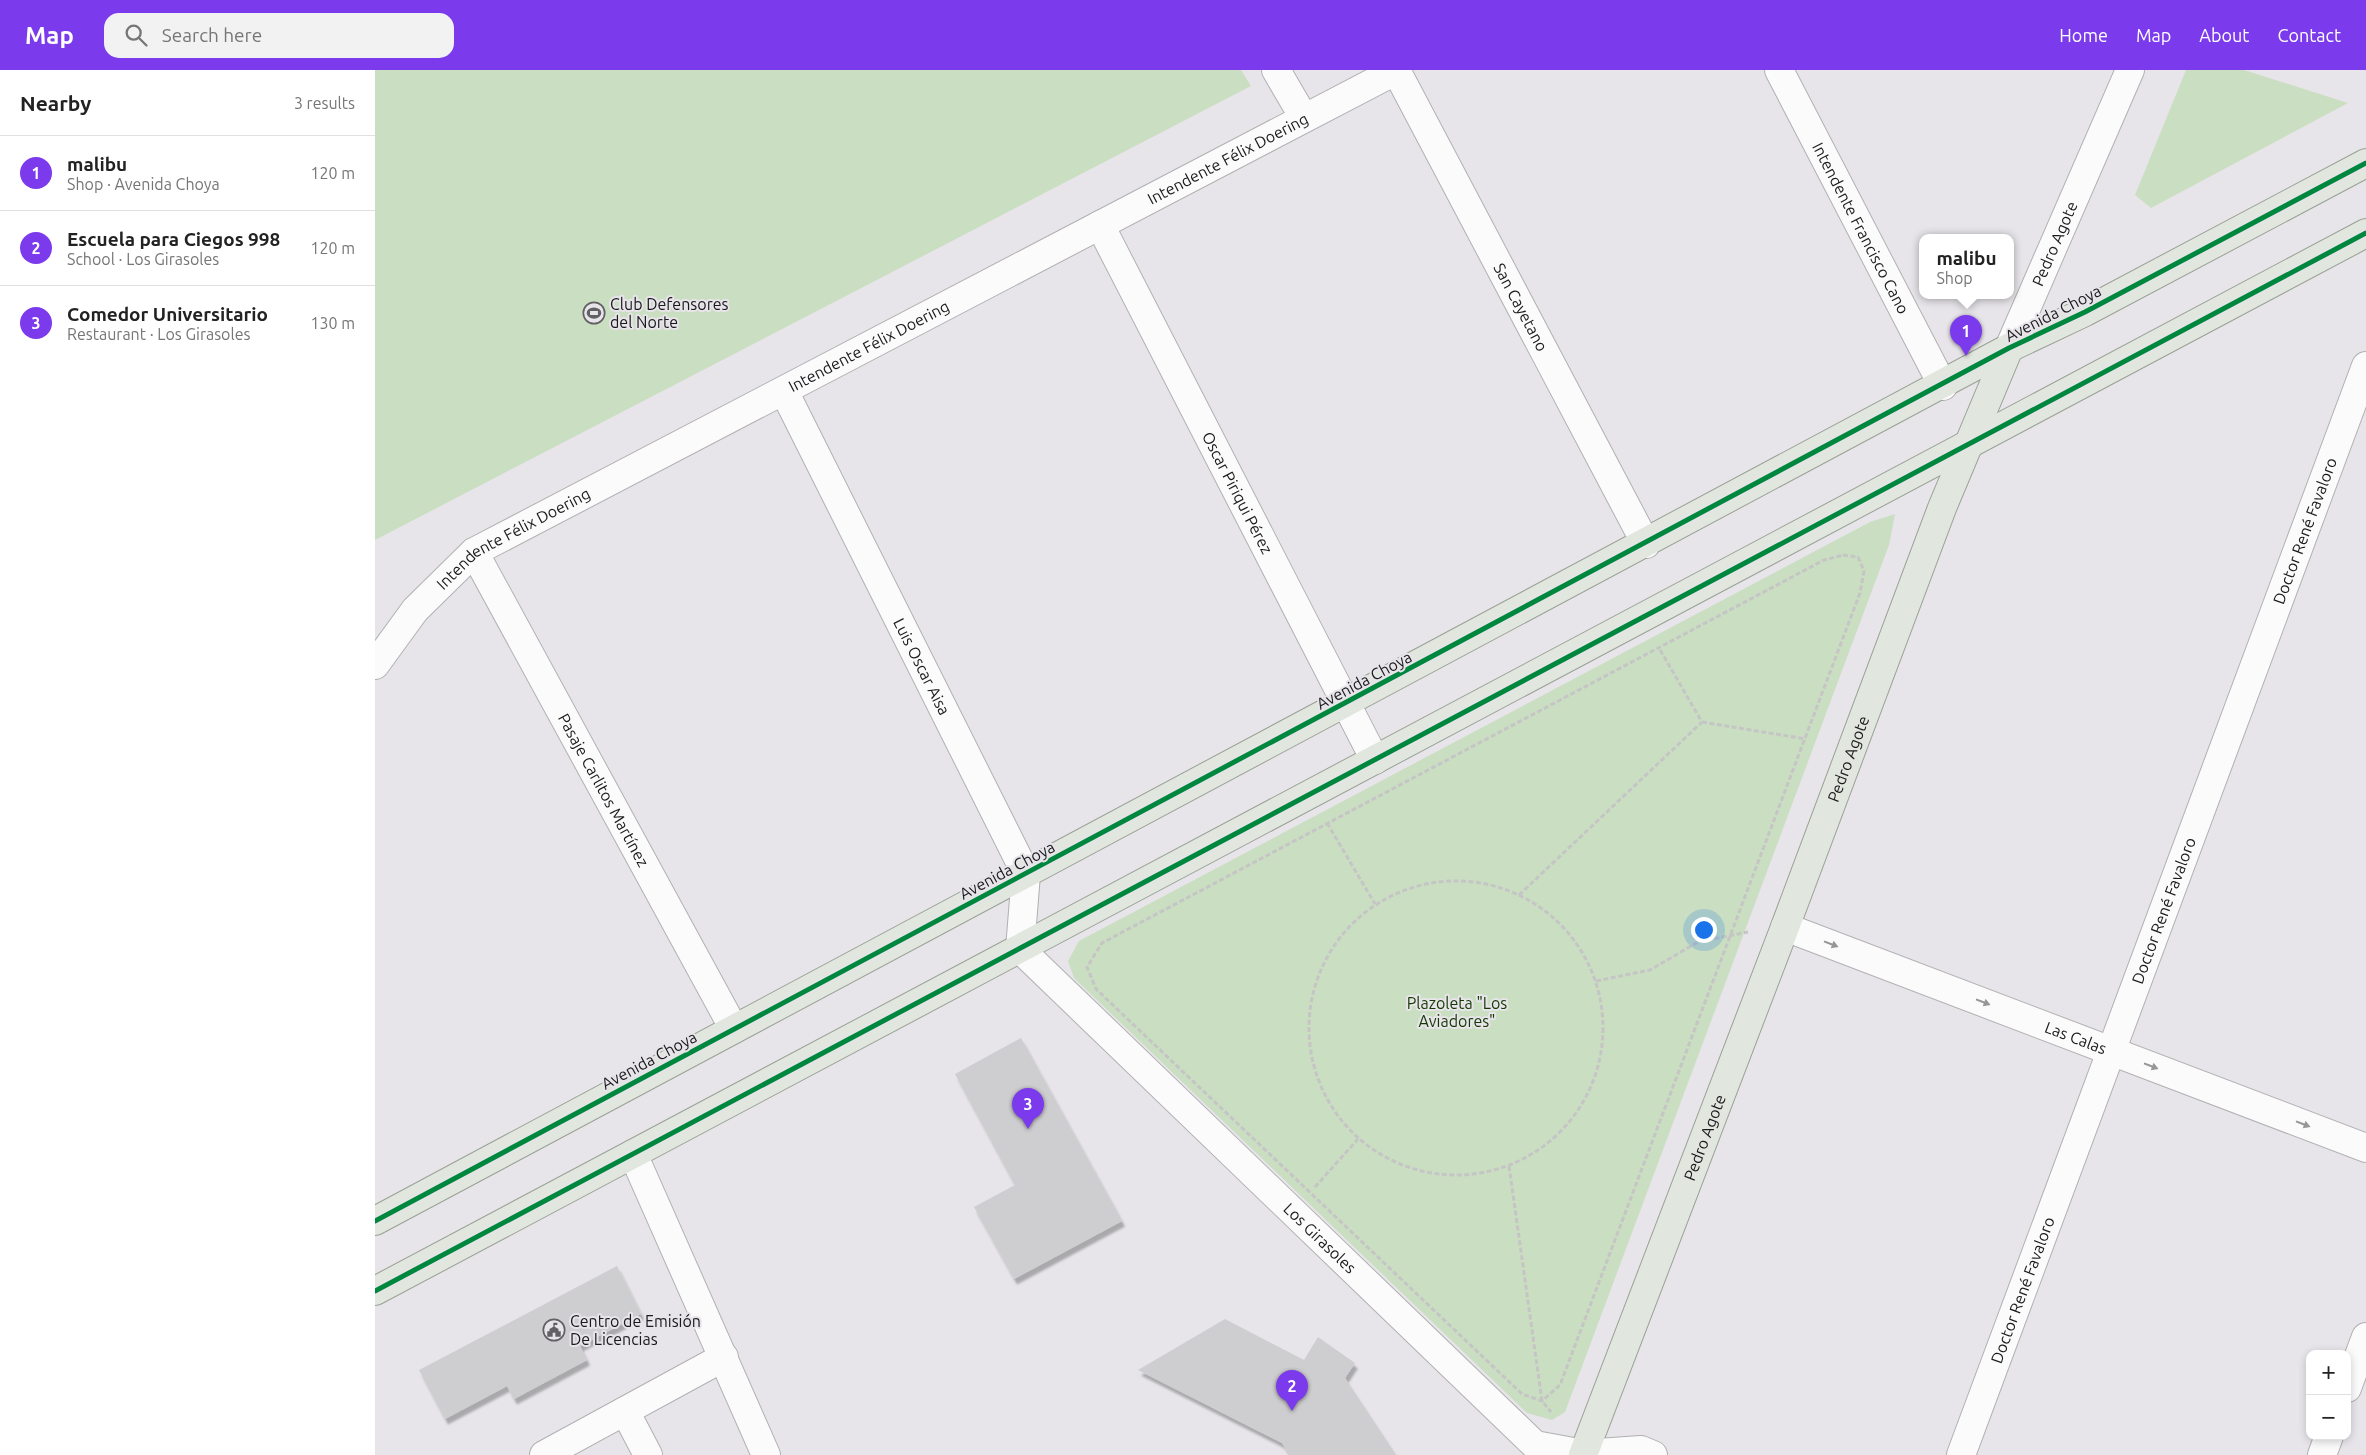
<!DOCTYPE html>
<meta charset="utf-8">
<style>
:root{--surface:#fff;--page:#f2f2f2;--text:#222;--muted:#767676;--line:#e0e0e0;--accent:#7c3aed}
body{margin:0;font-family:Ubuntu,sans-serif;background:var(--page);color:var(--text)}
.controls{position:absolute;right:15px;bottom:15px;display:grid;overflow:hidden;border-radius:10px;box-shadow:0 2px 8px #0003}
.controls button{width:45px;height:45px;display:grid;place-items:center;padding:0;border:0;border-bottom:1px solid var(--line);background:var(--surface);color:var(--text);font:25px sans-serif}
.you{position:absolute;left:1328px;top:859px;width:18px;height:18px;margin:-12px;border:4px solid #fff;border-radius:50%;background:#1a73e8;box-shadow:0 0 0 8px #1a73e833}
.badge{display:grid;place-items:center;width:32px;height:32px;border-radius:50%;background:var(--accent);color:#fff;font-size:16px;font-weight:700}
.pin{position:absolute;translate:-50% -41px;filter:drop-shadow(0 1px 2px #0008)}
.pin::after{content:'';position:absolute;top:26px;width:18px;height:15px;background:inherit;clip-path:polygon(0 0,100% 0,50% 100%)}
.popup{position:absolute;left:1544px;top:164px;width:95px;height:65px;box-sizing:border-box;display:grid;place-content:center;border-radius:10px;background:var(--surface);filter:drop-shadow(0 1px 4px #0005);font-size:16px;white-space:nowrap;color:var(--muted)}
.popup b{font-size:19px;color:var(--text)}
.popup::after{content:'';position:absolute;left:50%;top:100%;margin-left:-10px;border:10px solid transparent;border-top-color:var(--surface)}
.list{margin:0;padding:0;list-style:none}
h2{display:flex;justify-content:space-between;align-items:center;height:65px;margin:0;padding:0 20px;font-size:21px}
h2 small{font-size:16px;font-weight:400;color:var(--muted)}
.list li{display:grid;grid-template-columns:32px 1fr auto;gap:15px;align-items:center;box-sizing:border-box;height:75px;padding:0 20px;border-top:1px solid var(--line)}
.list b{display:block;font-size:19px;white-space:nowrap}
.list p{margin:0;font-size:16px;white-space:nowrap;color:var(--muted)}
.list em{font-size:16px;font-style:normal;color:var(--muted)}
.icon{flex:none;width:28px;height:28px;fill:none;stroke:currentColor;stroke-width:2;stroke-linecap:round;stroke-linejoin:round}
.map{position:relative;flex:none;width:1991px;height:1385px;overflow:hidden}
header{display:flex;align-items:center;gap:30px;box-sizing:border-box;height:70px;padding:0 25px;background:var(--accent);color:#fff}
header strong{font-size:24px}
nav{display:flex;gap:28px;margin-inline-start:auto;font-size:18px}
.search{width:350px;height:45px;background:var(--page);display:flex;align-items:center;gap:12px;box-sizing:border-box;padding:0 18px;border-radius:15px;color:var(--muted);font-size:19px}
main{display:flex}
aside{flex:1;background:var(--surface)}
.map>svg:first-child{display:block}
.green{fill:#cadec2}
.building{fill:#cecdcf;filter:url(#shadow)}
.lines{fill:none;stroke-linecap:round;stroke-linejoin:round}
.minor-casing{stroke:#b1b0b2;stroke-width:30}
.major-casing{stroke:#99a196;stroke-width:30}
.path{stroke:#c5c5c5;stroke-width:3;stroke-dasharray:5 2.5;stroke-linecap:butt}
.minor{stroke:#fbfbfc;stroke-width:28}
.major{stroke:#e1e6de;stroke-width:28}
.cycleway-casing{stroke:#e7e4ea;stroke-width:8}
.cycleway{stroke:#00873e;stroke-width:5}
.oneway{fill:#969597}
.labels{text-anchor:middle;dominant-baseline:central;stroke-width:4;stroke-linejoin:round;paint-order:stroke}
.street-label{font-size:16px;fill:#1a191b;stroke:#e7e4ea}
.poi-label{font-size:16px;fill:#1a191b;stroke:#e7e4ea;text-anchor:start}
.park-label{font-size:16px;fill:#143900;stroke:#e7e4ea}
</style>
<header>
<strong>Map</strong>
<div class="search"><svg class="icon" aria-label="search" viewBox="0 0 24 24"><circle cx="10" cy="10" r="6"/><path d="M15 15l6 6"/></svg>Search here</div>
<nav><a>Home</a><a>Map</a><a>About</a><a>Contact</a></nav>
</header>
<main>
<aside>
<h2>Nearby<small>3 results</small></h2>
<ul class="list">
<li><span class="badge">1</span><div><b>malibu</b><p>Shop · Avenida Choya</p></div><em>120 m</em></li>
<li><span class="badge">2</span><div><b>Escuela para Ciegos 998</b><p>School · Los Girasoles</p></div><em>120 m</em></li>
<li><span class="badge">3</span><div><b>Comedor Universitario</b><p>Restaurant · Los Girasoles</p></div><em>130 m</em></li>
</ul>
</aside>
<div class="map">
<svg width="1991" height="1385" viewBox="0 0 1991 1385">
<defs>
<filter id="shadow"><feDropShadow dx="3" dy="5.5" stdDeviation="1" flood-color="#0004"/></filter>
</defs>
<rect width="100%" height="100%" fill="#e7e5e9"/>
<!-- green -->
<g class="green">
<polygon points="0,0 866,0 876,16 0,470"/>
<polygon points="1811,0 1869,0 1973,33 1776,138 1760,125"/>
<polygon points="1520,444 1514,475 1190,1342 1177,1350 1152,1343 699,908 693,891 704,871 1495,452"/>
</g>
<!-- building -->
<g class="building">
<polygon points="646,968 747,1151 639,1209 599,1137 640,1115 580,1004"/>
<polygon points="242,1196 266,1244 205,1276 212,1290 139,1329 132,1316 70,1349 44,1300"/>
<polygon points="850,1249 929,1290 943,1267 980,1293 970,1308 1021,1385 915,1385 907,1373 763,1300"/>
</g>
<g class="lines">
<!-- minor casing -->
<g class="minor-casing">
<g id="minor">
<polyline points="901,0 929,48"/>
<path id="s1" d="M 1021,0 L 1271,474"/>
<path id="s2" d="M 1404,0 L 1568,316"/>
<path id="s3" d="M 725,155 L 1000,690"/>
<path id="s4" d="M 1634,278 L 1755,0"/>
<path id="s5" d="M 409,321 L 651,804 L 645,879 L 1160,1375 L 1209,1384 L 1266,1380 L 1278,1385"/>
<path id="s6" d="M 99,482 L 359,959"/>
<path id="s7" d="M 0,595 L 40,540 L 99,482 L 1022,0"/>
<path id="s8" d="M 1410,857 L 1991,1078"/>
<polyline points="258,1084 391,1385"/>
<polyline points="1972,1318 1991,1267"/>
<polyline points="250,1341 273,1385"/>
<polyline points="169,1385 349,1287"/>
<path id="s9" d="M 1586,1385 L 1991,296"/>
<polyline points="1947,1385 1954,1366"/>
</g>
</g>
<!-- major casing -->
<g class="major-casing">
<g id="major">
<polyline points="0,1151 1634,278 1710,242 1991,93"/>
<polyline points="0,1221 1991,163"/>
<path id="s10" d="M 1208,1385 L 1410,857 L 1567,438 L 1634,278"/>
</g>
</g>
<!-- path -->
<g class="path">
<polygon points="1468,485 1483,487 1489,501 1485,523 1185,1315 1167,1331 1147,1324 721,919 712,897 727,873 1449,490"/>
<polyline points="1327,652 1431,669"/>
<polyline points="952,753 1000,834"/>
<circle cx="1081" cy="958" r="147"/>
<polyline points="1144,825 1327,652 1284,578"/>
<polyline points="1221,911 1275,900 1323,872 1373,862"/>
<polyline points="1134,1096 1167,1331 1176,1342"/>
<polyline points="940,1117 983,1069"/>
</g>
<!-- minor -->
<use href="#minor" class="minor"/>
<!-- major -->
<use href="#major" class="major"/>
<!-- cycleway casing -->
<g class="cycleway-casing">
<g id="cycleway">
<polyline points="0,1151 1634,278 1710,242 1991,93"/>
<polyline points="0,1221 1991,163"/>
</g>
</g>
<!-- cycleway -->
<use href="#cycleway" class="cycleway"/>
</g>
<!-- one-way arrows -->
<defs><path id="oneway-solid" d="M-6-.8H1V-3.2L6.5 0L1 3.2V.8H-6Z" transform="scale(1.25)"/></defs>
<g class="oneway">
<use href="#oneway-solid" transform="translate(1456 874) rotate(21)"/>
<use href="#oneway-solid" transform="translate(1608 932) rotate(21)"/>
<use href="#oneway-solid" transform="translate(1776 996) rotate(21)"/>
<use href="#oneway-solid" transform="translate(1928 1054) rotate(21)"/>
</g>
<!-- icons -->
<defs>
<g id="stadium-ring" transform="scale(1.125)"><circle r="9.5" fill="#e7e4ea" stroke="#626063" stroke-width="1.5"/><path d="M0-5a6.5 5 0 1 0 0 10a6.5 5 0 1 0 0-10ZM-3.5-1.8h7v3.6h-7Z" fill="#626063"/></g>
<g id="civic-ring" transform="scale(1.125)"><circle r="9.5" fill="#e7e4ea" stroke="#626063" stroke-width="1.5"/><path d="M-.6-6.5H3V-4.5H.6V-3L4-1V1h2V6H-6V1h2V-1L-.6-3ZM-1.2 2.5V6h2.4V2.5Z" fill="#626063"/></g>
</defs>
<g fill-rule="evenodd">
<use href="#stadium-ring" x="219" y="243"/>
<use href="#civic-ring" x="179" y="1260"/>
</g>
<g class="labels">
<!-- street labels -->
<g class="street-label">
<text stroke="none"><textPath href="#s7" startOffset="1001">Intendente Félix Doering</textPath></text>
<text stroke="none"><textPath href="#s2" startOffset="178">Intendente Francisco Cano</textPath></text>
<text stroke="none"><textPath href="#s4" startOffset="114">Pedro Agote</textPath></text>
<text stroke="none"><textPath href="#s1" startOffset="268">San Cayetano</textPath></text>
<text transform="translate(1678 243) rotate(-27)">Avenida Choya</text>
<text stroke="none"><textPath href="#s7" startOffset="596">Intendente Félix Doering</textPath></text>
<text stroke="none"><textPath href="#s3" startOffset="301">Oscar Piriqui Pérez</textPath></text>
<text stroke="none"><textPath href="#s9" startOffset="986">Doctor René Favaloro</textPath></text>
<text stroke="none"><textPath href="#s7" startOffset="191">Intendente Félix Doering</textPath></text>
<text stroke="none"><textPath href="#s5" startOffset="308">Luis Oscar Aisa</textPath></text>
<text transform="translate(989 610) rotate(-28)">Avenida Choya</text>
<text stroke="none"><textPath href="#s10" startOffset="745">Pedro Agote</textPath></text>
<text stroke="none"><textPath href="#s6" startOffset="271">Pasaje Carlitos Martínez</textPath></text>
<text transform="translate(632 800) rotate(-28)">Avenida Choya</text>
<text stroke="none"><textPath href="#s9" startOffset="581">Doctor René Favaloro</textPath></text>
<text stroke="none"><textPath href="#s8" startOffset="311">Las Calas</textPath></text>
<text transform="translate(274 990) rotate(-28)">Avenida Choya</text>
<text stroke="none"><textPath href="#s10" startOffset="340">Pedro Agote</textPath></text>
<text stroke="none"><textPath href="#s5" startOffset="1032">Los Girasoles</textPath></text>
<text stroke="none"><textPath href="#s9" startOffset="176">Doctor René Favaloro</textPath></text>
</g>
<!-- poi labels -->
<g class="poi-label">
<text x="235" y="234">Club Defensores<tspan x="235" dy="18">del Norte</tspan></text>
<text x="195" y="1251">Centro de Emisión<tspan x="195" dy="18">De Licencias</tspan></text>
</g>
<!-- park labels -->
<g class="park-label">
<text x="1082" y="933">Plazoleta "Los<tspan x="1082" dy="18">Aviadores"</tspan></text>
</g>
</g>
</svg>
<div class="controls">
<button>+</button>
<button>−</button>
</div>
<div class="you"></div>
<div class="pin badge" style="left:1591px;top:286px">1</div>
<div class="popup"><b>malibu</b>Shop</div>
<div class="pin badge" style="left:917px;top:1341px">2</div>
<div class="pin badge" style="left:653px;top:1059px">3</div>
</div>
</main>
